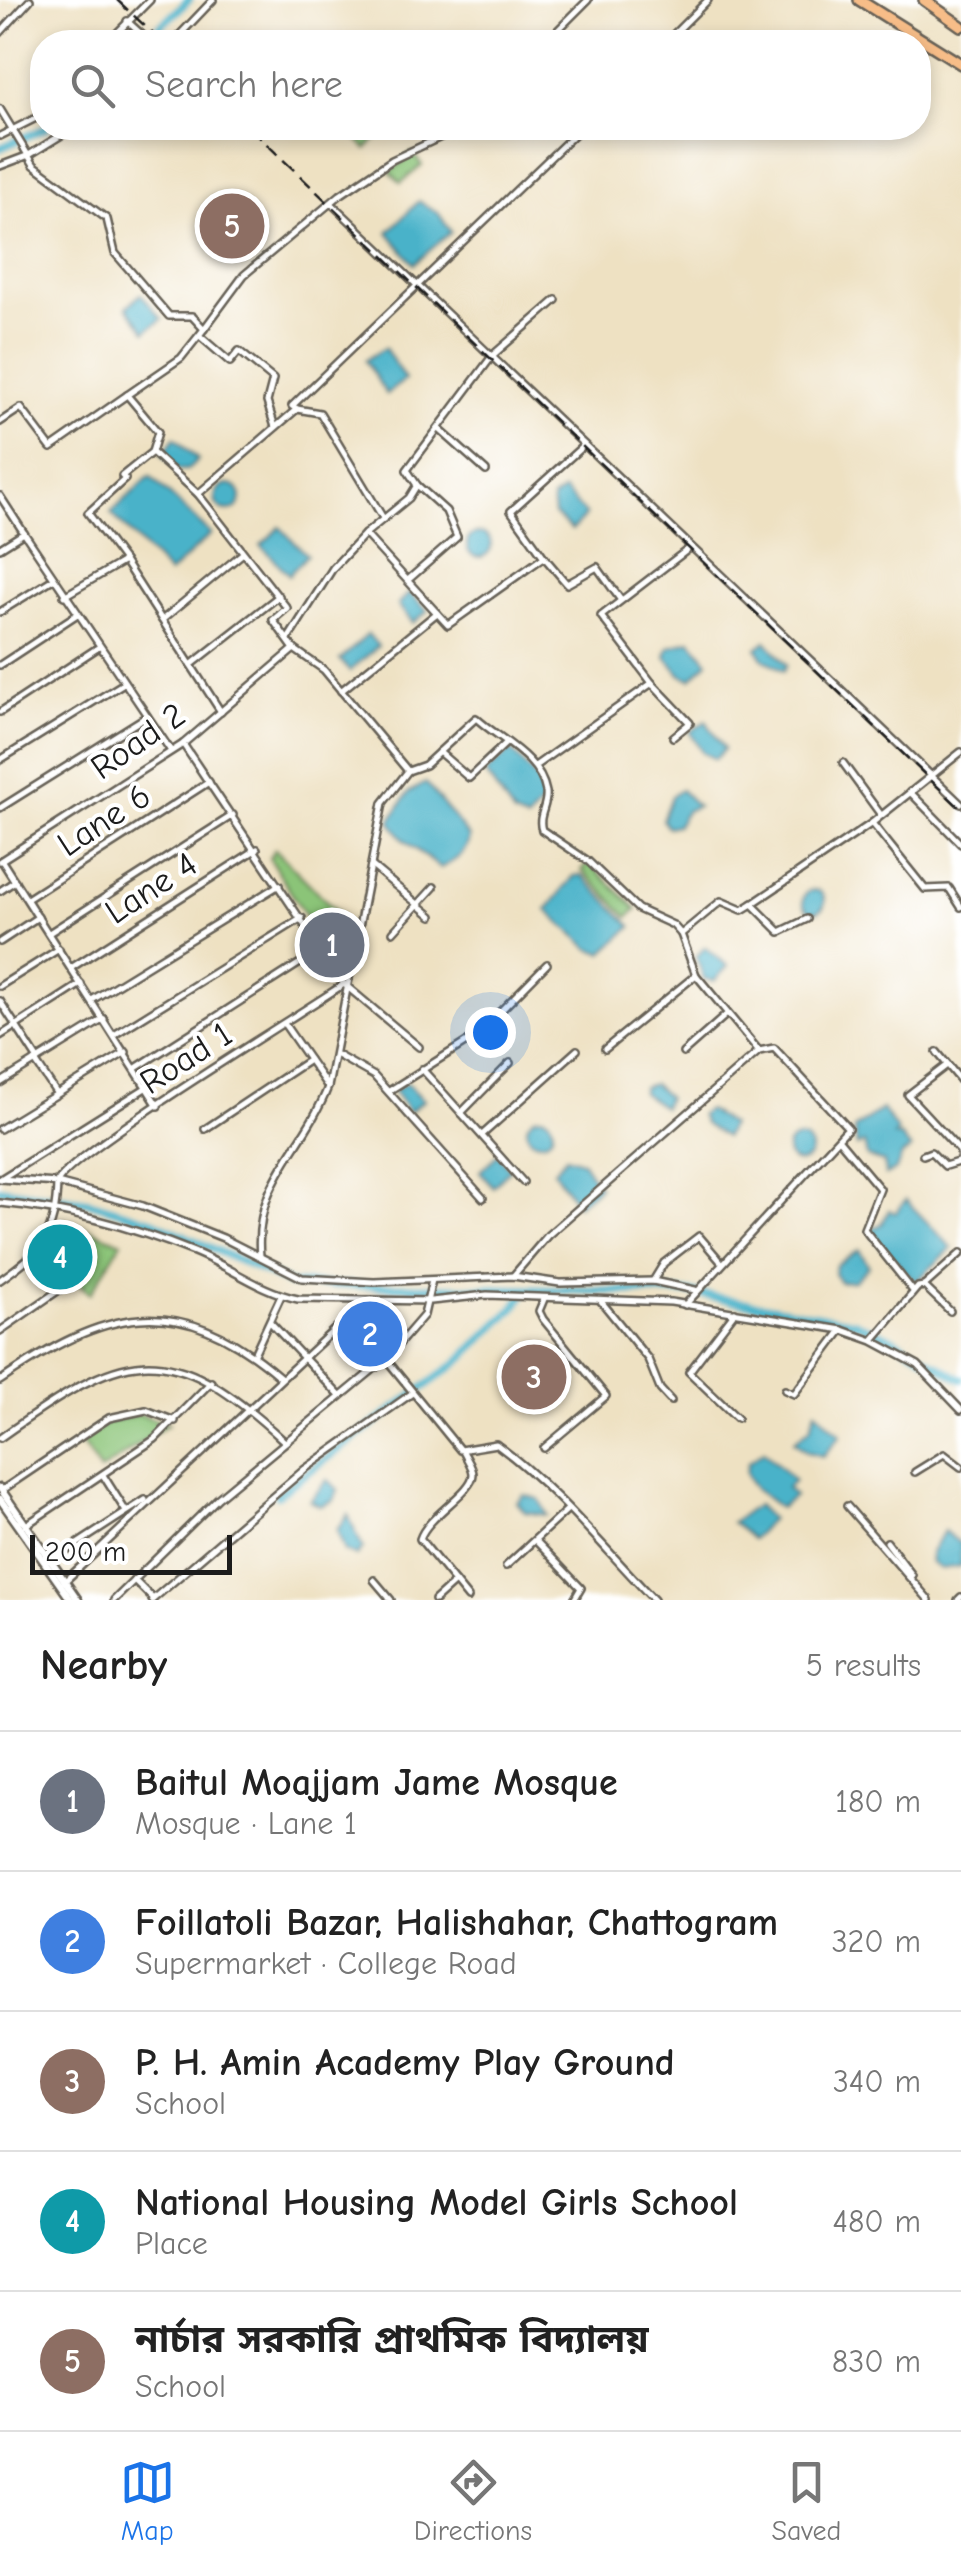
<!DOCTYPE html>
<meta charset="utf-8">
<style>
:root{--surface:#fff;--page:#f6f6f6;--text:#222;--muted:#767676;--line:#e0e0e0;--accent:#1a73e8}
body{margin:0;font-family:"Comic Neue","Noto Sans Bengali",sans-serif;background:var(--page);color:var(--text)}
.scale{position:absolute;left:30px;bottom:25px;width:202px;box-sizing:border-box;padding-left:10px;border:5px solid #1c1c1c;border-top:0;font-size:28px;line-height:35px;white-space:nowrap;color:#1c1c1c;-webkit-text-stroke:8px #fff;paint-order:stroke}
.you{position:absolute;left:490px;top:1032px;width:35px;height:35px;margin:-25px;border:8px solid #fff;border-radius:50%;background:#1a73e8;box-shadow:0 0 0 15px #1a73e833}
.badge{display:grid;place-items:center;width:65px;height:65px;border-radius:50%;background:var(--accent);color:#fff;font-size:32px;font-weight:700}
.pin{position:absolute;translate:-50% -50%;border:5px solid #fff;box-shadow:0 2px 10px #0006}
.list{margin:0;padding:0;list-style:none}
h2{display:flex;justify-content:space-between;align-items:center;height:130px;margin:0;padding:0 40px;font-size:42px}
h2 small{font-size:32px;font-weight:400;color:var(--muted)}
.list li{display:grid;grid-template-columns:65px 1fr auto;gap:30px;align-items:center;box-sizing:border-box;height:140px;padding:0 40px;border-top:2px solid var(--line)}
.list b{display:block;font-size:38px;white-space:nowrap}
.list p{margin:0;font-size:32px;white-space:nowrap;color:var(--muted)}
.list em{font-size:32px;font-style:normal;color:var(--muted)}
.icon{flex:none;width:55px;height:55px;fill:none;stroke:currentColor;stroke-width:2;stroke-linecap:round;stroke-linejoin:round}
.map{position:relative;flex:none;width:961px;height:1600px;overflow:hidden}
.search{position:absolute;background:var(--surface);box-shadow:0 5px 15px #0003;left:30px;right:30px;top:30px;height:110px;display:flex;align-items:center;gap:25px;box-sizing:border-box;padding:0 35px;border-radius:40px;color:var(--muted);font-size:38px}
.sheet{height:830px;background:var(--surface)}
nav{display:flex;justify-content:space-around;align-items:center;box-sizing:border-box;height:140px;border-top:2px solid var(--line);background:var(--surface);font-size:28px;color:var(--muted)}
nav a{display:grid;justify-items:center;gap:5px}
nav .on{color:var(--accent)}
.map>svg:first-child{display:block}
.green{fill:#8bc478;stroke:#54704a;stroke-width:2.5}
.water{fill:#4ab2c9;stroke:#336772;stroke-width:2.5}
.lines{fill:none;stroke-linecap:round;stroke-linejoin:round}
.canal{stroke:#4ab2c9;stroke-width:8}
.minor-casing{stroke:#666156;stroke-width:10}
.tertiary-casing{stroke:#666156;stroke-width:11}
.trunk-casing{stroke:#666156;stroke-width:14}
.minor{stroke:#fff;stroke-width:5}
.tertiary{stroke:#fff;stroke-width:6}
.trunk{stroke:#f7bd88;stroke-width:9}
.rail{stroke:#1c1c1c;stroke-width:2.5;stroke-dasharray:15 8;stroke-linecap:butt}
.labels{text-anchor:middle;dominant-baseline:central;stroke-width:8;stroke-linejoin:round;paint-order:stroke}
.street-label{font-size:35px;fill:#1c1c1c;stroke:#fff}
</style>
<div class="map">
<svg width="961" height="1600" viewBox="0 0 961 1600">
<rect width="100%" height="100%" fill="#fff"/>
<filter id="ink" filterUnits="userSpaceOnUse"><feTurbulence type="fractalNoise" baseFrequency=".01" numOctaves="2"/><feDisplacementMap in="SourceGraphic" scale="20" xChannelSelector="R" yChannelSelector="G"/><feConvolveMatrix kernelMatrix="1 2 1 2 8 2 1 2 1" color-interpolation-filters="sRGB"/></filter>
<filter id="wash" filterUnits="userSpaceOnUse"><feTurbulence type="fractalNoise" baseFrequency=".0048" numOctaves="4" result="noise"/><feDisplacementMap in="SourceGraphic" scale="40" xChannelSelector="R" yChannelSelector="G"/><feGaussianBlur stdDeviation="2.25" result="paint"/><feColorMatrix in="noise" values="0 0 0 0 0 0 0 0 0 0 0 0 0 0 0 0 0 1.4 0 .05"/><feComposite in="paint" operator="in"/></filter>
<g filter="url(#wash)">
<rect width="100%" height="100%" fill="#eee1c2"/>
<!-- green -->
<g class="green">
<polygon points="347,128 372,128 380,136 366,149"/>
<polygon points="412,153 422,165 401,183 390,172"/>
<polygon points="275,849 342,917 316,932 269,858"/>
<polygon points="589,863 637,909 628,917 582,870"/>
<polygon points="62,1219 122,1242 90,1294 48,1253"/>
<polygon points="139,1414 168,1424 100,1471 80,1441 107,1422"/>
</g>
<!-- water -->
<g class="water">
<polygon points="419,201 439,214 451,232 414,264 388,232"/>
<polygon points="141,294 162,319 146,331 127,307"/>
<polygon points="385,348 405,380 386,394 365,360"/>
<polygon points="175,438 198,460 187,470 178,470 162,454"/>
<polygon points="150,476 211,534 169,574 111,513"/>
<circle cx="228" cy="498" r="13"/>
<polygon points="564,491 586,515 572,530 554,515 552,499"/>
<polygon points="280,527 307,555 289,575 261,545"/>
<circle cx="479" cy="545" r="12"/>
<polygon points="409,593 428,611 413,623 398,605"/>
<polygon points="368,634 378,646 350,671 340,660"/>
<polygon points="691,640 708,662 691,679 681,675 666,657 669,647"/>
<polygon points="766,641 787,665 784,671 763,658 757,648"/>
<polygon points="706,721 724,749 715,759 702,752 690,732"/>
<polygon points="511,750 538,781 544,800 527,821 514,815 485,773"/>
<path d="M 426,783 L 469,837 C 468,853 454,862 440,868 L 404,840 L 390,821 L 409,792 Z"/>
<polygon points="681,790 697,806 686,811 677,825 668,827 662,820 671,796"/>
<polygon points="582,875 632,927 603,953 590,949 547,910 574,876"/>
<circle cx="814" cy="901" r="11"/>
<polygon points="705,947 728,966 714,981 704,979 696,957"/>
<polygon points="406,1083 424,1100 409,1112 393,1091"/>
<polygon points="653,1084 667,1097 663,1107 642,1093 642,1087"/>
<polygon points="882,1109 898,1132 894,1136 901,1137 911,1149 902,1155 896,1170 885,1175 884,1162 867,1157 864,1143 857,1146 854,1129"/>
<polygon points="708,1110 730,1125 725,1137 704,1124 700,1114"/>
<circle cx="540" cy="1129" r="13"/>
<circle cx="799" cy="1150" r="12"/>
<polygon points="498,1154 510,1169 493,1187 480,1171"/>
<polygon points="566,1156 582,1161 599,1187 577,1205 554,1171"/>
<polygon points="906,1200 952,1248 916,1282 875,1240 871,1229 882,1224 889,1210 895,1213"/>
<polygon points="859,1250 869,1266 854,1281 840,1282 834,1274 836,1265"/>
<polygon points="816,1410 841,1435 823,1456 808,1452 794,1441 810,1428"/>
<polygon points="764,1451 794,1480 787,1488 794,1496 780,1508 755,1489 746,1473 748,1462"/>
<polygon points="327,1480 338,1490 334,1500 321,1506 310,1501"/>
<polygon points="524,1495 539,1499 547,1515 525,1512 517,1502"/>
<polygon points="757,1505 771,1519 752,1539 732,1522"/>
<polygon points="348,1515 363,1548 357,1556 345,1551 337,1530"/>
<polygon points="944,1531 961,1544 961,1566 941,1569 931,1563 930,1554"/>
</g>
<g class="lines">
<!-- canal -->
<g class="canal">
<polyline points="143,42 189,0"/>
<polyline points="0,148 46,128"/>
<polyline points="0,1189 89,1202 152,1221 290,1284 692,1293 853,1322 895,1340 961,1379"/>
<polyline points="277,1495 457,1363 515,1307 524,1293"/>
</g>
</g>
</g>
<g filter="url(#ink)">
<g class="lines">
<!-- minor casing -->
<g class="minor-casing">
<g id="minor">
<polyline points="127,21 150,42"/>
<polyline points="0,33 30,0"/>
<polyline points="108,42 150,0"/>
<polyline points="173,42 213,0"/>
<polyline points="546,42 588,0"/>
<polyline points="666,42 708,0"/>
<polyline points="0,109 34,165 107,219 115,253 169,316 192,316 204,329 244,275 340,195 392,160 460,128"/>
<polyline points="0,136 42,115"/>
<polyline points="0,166 29,155 73,128"/>
<polyline points="332,204 961,804"/>
<polyline points="201,337 230,362 239,351 273,379 267,402 275,427"/>
<polyline points="297,409 320,413 383,518"/>
<polyline points="0,422 21,408 51,448 127,395"/>
<polyline points="439,429 486,471"/>
<polyline points="198,494 152,452 158,432 127,395 181,358 204,329"/>
<polyline points="0,496 24,533"/>
<polyline points="0,548 24,533 171,751"/>
<polyline points="544,557 511,511 584,445"/>
<polyline points="124,561 88,513 125,479 122,476 152,452"/>
<polyline points="408,580 457,537 446,511 417,485"/>
<polyline points="64,596 124,561 221,712"/>
<polyline points="0,612 53,579"/>
<polyline points="437,613 448,625 544,557 567,584 597,567 620,599"/>
<polyline points="162,620 243,553"/>
<polyline points="288,639 333,568 365,534"/>
<polyline points="0,665 76,615"/>
<polyline points="191,665 279,596"/>
<polyline points="652,683 690,723 673,737"/>
<polyline points="341,691 437,613 365,534 409,498 417,485 407,470 493,355 556,300"/>
<polyline points="0,712 99,647"/>
<polyline points="183,744 344,984"/>
<polyline points="439,752 469,778 505,744"/>
<polyline points="0,760 124,683"/>
<polyline points="843,763 881,815"/>
<polyline points="535,766 652,683 601,616 691,547"/>
<path d="M 408,771 L 425,765 L 476,718 C 500,740 540,757 546,792 C 548,806 537,816 542,830 L 588,861 L 638,909 L 673,925 L 681,934 L 696,975 L 759,1051"/>
<polyline points="910,792 961,844"/>
<polyline points="0,808 147,716"/>
<polyline points="872,823 925,889 949,888 961,907"/>
<polyline points="0,861 183,744 294,649"/>
<polyline points="2,861 158,1106"/>
<polyline points="372,866 432,916"/>
<polyline points="0,891 15,881"/>
<polyline points="27,899 209,782"/>
<polyline points="752,904 780,932 807,919"/>
<polyline points="393,932 434,887"/>
<polyline points="49,933 233,815"/>
<polyline points="681,934 721,901 742,910 752,904 872,823 961,752"/>
<polyline points="0,942 38,917"/>
<polyline points="71,968 257,849"/>
<polyline points="0,986 59,949"/>
<polyline points="92,1000 279,885"/>
<polyline points="0,1001 38,1060"/>
<polyline points="285,1025 328,1087"/>
<polyline points="114,1035 302,918"/>
<polyline points="0,1036 81,984"/>
<polyline points="605,1049 696,975"/>
<polyline points="937,1052 961,1081"/>
<polyline points="683,1053 726,1015"/>
<polyline points="337,1055 374,1076 483,1198"/>
<polyline points="35,1061 57,1094"/>
<polyline points="947,1065 908,1095 960,1151 961,1161"/>
<polyline points="136,1068 322,949"/>
<polyline points="422,1069 523,1182"/>
<polyline points="0,1083 104,1019"/>
<polyline points="389,1091 476,1036 547,964"/>
<polyline points="461,1113 510,1063"/>
<polyline points="0,1129 126,1052"/>
<polyline points="205,1129 309,1060"/>
<polyline points="482,1135 577,1050"/>
<polyline points="839,1140 880,1189 864,1229 913,1291"/>
<polyline points="923,1155 931,1152 945,1166 961,1161"/>
<polyline points="2,1178 147,1087"/>
<polyline points="0,1179 57,1183 143,1206 223,1238 302,1278 374,1282 513,1276 560,1283 653,1281 695,1290"/>
<path d="M 57,1183 C 67,1155 302,1013 344,984 L 419,1047"/>
<path d="M 0,1203 C 66,1209 132,1227 194,1252 C 229,1266 261,1292 298,1299 L 431,1301 L 487,1295 L 671,1302 L 842,1330 L 873,1341 L 918,1365 L 961,1410"/>
<path d="M 260,1256 C 253,1182 303,1151 328,1087 L 383,803 L 408,771 L 324,670 L 294,649 L 273,620 L 287,608 L 198,494 L 297,409 L 292,406 L 581,128"/>
<polyline points="513,1276 548,1235 759,1051 774,1048 848,1128 685,1305"/>
<path d="M 0,1280 C 41,1251 56,1236 57,1183"/>
<polyline points="653,1281 664,1263 699,1236 722,1263"/>
<polyline points="924,1286 961,1253"/>
<polyline points="600,1300 648,1359 660,1389 671,1401"/>
<polyline points="735,1312 689,1372 737,1418"/>
<polyline points="270,1322 340,1396"/>
<polyline points="0,1331 62,1288"/>
<polyline points="873,1340 918,1287 924,1286 950,1311"/>
<polyline points="254,1354 281,1296"/>
<path d="M 386,1359 L 460,1450 L 496,1444 C 556,1488 603,1547 654,1600"/>
<path d="M 0,1381 C 103,1310 177,1288 280,1377"/>
<polyline points="785,1390 794,1394 842,1330"/>
<path d="M 0,1438 C 123,1351 165,1330 284,1441"/>
<polyline points="544,1448 606,1396 543,1319 539,1311 544,1299"/>
<path d="M 463,1451 C 466,1458 473,1467 473,1474 C 473,1492 427,1516 420,1539 L 468,1598"/>
<polyline points="915,1472 944,1454 961,1467"/>
<polyline points="103,1475 125,1510"/>
<polyline points="2,1490 109,1418 146,1410 175,1421"/>
<polyline points="847,1506 929,1600"/>
<polyline points="26,1525 155,1439 211,1382"/>
<polyline points="535,1540 581,1588 574,1600"/>
<polyline points="887,1542 912,1575"/>
<polyline points="51,1561 145,1500"/>
<polyline points="506,1566 568,1509"/>
<polyline points="134,1580 153,1599"/>
<polyline points="374,1580 391,1600"/>
<polyline points="64,1582 336,1328"/>
<polyline points="114,1600 218,1498 386,1359 424,1315 432,1280"/>
<polyline points="152,1600 305,1469 411,1394"/>
<polyline points="435,1600 455,1582"/>
<polyline points="958,1600 961,1597"/>
</g>
</g>
<!-- tertiary casing -->
<g class="tertiary-casing">
<g id="tertiary">
<polyline points="0,1488 78,1600"/>
<polyline points="0,1499 71,1600"/>
</g>
</g>
<!-- trunk casing -->
<g class="trunk-casing">
<g id="trunk">
<polyline points="859,0 961,64"/>
<polyline points="924,0 961,26"/>
</g>
</g>
<!-- minor -->
<use href="#minor" class="minor"/>
<!-- tertiary -->
<use href="#tertiary" class="tertiary"/>
<!-- trunk -->
<use href="#trunk" class="trunk"/>
<!-- rail -->
<g class="rail">
<polyline points="117,0 162,42"/>
<polyline points="250,128 961,809"/>
</g>
</g>
</g>
<g class="labels">
<!-- street labels -->
<g class="street-label">
<text transform="translate(138 741) rotate(-35)">Road 2</text>
<text transform="translate(104 820) rotate(-33)">Lane 6</text>
<text transform="translate(151 888) rotate(-33)">Lane 4</text>
<text transform="translate(186 1058) rotate(-33)">Road 1</text>
</g>
</g>
</svg>
<div class="scale">200 m</div>
<div class="you"></div>
<div class="pin badge" style="left:332px;top:945px;background:#6b7280">1</div>
<div class="pin badge" style="left:370px;top:1334px;background:#3f7fe0">2</div>
<div class="pin badge" style="left:534px;top:1377px;background:#8d6e63">3</div>
<div class="pin badge" style="left:60px;top:1257px;background:#0f9aa8">4</div>
<div class="pin badge" style="left:232px;top:226px;background:#8d6e63">5</div>
<div class="search"><svg class="icon" aria-label="search" viewBox="0 0 24 24"><circle cx="10" cy="10" r="6"/><path d="M15 15l6 6"/></svg>Search here</div>
</div>
<section class="sheet">
<h2>Nearby<small>5 results</small></h2>
<ul class="list">
<li><span class="badge" style="background:#6b7280">1</span><div><b>Baitul Moajjam Jame Mosque</b><p>Mosque · Lane 1</p></div><em>180 m</em></li>
<li><span class="badge" style="background:#3f7fe0">2</span><div><b>Foillatoli Bazar, Halishahar, Chattogram</b><p>Supermarket · College Road</p></div><em>320 m</em></li>
<li><span class="badge" style="background:#8d6e63">3</span><div><b>P. H. Amin Academy Play Ground</b><p>School</p></div><em>340 m</em></li>
<li><span class="badge" style="background:#0f9aa8">4</span><div><b>National Housing Model Girls School</b><p>Place</p></div><em>480 m</em></li>
<li><span class="badge" style="background:#8d6e63">5</span><div><b>নার্চার সরকারি প্রাথমিক বিদ্যালয়</b><p>School</p></div><em>830 m</em></li>
</ul>
</section>
<nav>
<a class="on"><svg class="icon" aria-label="map" viewBox="0 0 24 24"><path d="M3 6l6-2 6 2 6-2v14l-6 2-6-2-6 2zM9 4v14M15 6v14"/></svg>Map</a>
<a><svg class="icon" aria-label="directions" viewBox="0 0 24 24"><path d="M12 3l9 9-9 9-9-9zM9 14v-3h6M13 9l2 2-2 2"/></svg>Directions</a>
<a><svg class="icon" aria-label="saved" viewBox="0 0 24 24"><path d="M7 4h10v16l-5-4-5 4z"/></svg>Saved</a>
</nav>
